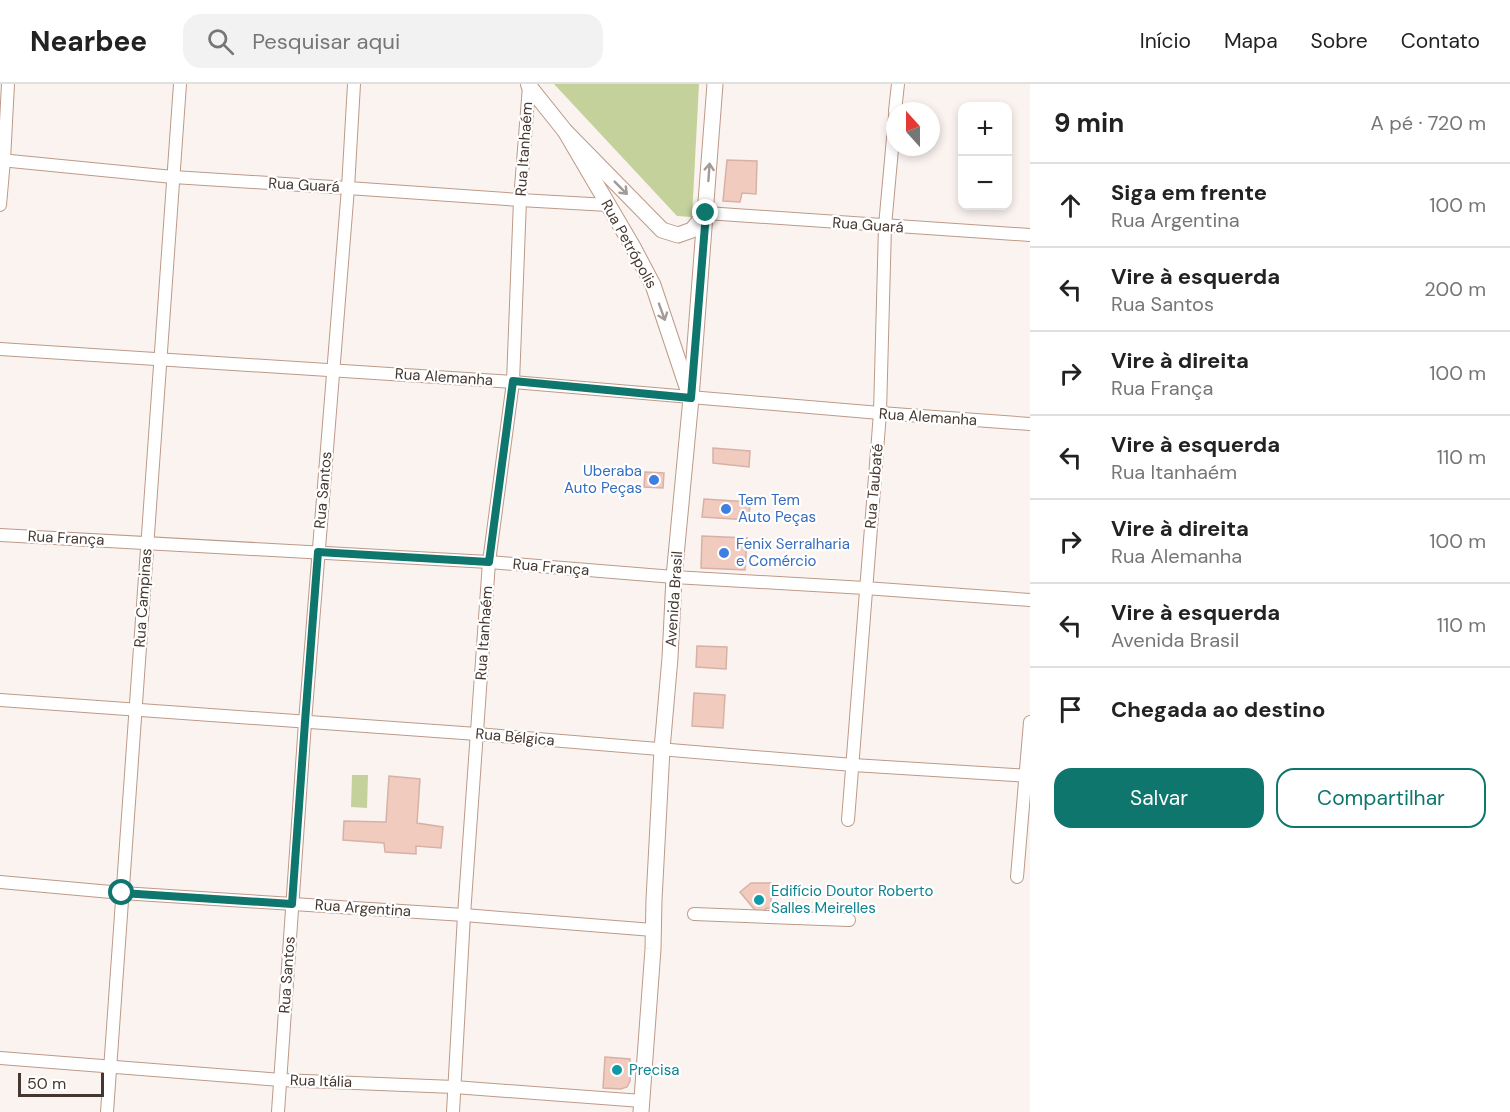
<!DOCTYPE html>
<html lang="pt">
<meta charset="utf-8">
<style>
:root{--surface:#fff;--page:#f2f2f2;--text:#222;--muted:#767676;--line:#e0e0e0;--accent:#0f766e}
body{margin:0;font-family:"DM Sans",sans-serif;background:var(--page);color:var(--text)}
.controls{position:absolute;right:18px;top:18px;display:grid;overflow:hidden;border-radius:12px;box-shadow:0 3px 9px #0003}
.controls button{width:54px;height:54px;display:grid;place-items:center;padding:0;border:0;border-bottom:2px solid var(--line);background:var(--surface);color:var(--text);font:30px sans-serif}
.compass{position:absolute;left:886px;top:18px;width:54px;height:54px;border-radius:50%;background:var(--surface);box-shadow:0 3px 9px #0003;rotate:339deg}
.scale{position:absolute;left:18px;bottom:15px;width:86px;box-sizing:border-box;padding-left:6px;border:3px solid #453730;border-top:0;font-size:16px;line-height:21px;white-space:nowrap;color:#453730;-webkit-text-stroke:4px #fff;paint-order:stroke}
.stop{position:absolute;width:18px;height:18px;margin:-14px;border:4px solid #0f766e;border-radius:50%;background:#fff}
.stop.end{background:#0f766e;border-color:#fff;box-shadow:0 2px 6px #0008}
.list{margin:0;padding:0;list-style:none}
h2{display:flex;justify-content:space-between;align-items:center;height:78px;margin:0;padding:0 24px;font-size:26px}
h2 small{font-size:20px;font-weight:400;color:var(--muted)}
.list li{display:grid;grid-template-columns:39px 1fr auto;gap:18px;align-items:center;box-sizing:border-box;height:84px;padding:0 24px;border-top:2px solid var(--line)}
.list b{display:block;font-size:22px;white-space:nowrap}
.list p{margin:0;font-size:20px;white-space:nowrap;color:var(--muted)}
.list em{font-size:20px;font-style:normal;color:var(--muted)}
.actions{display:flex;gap:12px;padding:18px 24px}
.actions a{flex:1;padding:14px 0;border:2px solid var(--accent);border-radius:18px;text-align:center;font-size:21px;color:var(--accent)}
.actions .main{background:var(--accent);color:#fff}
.icon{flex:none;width:33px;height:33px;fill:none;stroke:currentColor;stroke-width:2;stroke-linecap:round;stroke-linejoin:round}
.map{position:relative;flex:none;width:1030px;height:1028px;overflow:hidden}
header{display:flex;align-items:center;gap:36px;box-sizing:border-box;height:84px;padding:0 30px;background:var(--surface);border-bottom:2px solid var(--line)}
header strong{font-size:28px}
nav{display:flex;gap:33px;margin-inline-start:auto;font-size:21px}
.search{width:420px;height:54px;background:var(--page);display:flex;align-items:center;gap:15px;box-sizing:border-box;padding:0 21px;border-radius:18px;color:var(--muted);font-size:22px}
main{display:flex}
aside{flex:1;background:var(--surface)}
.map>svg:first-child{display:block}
.green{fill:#c5d19b}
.building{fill:#f2cbbf;stroke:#d8b1a6;stroke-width:1.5}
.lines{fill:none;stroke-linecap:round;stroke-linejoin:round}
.minor-casing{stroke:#bc9a88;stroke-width:14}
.major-casing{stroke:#bc9a88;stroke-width:17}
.minor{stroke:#fff;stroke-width:12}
.major{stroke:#fff;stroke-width:15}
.oneway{stroke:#a29b98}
.route{stroke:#0f766e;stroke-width:8}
.shop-dot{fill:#3f7fe0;stroke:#fff;stroke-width:2}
.culture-dot{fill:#0f9aa8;stroke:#fff;stroke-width:2}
.labels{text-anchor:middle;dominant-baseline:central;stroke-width:4.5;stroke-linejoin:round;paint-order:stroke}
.street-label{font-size:15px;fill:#453730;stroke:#fff}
.shop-label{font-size:15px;fill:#366cbe;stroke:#fff;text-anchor:start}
.culture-label{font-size:15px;fill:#0d838f;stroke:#fff;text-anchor:start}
</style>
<header>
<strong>Nearbee</strong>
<div class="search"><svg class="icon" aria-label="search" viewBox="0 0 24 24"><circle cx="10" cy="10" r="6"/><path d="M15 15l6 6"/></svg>Pesquisar aqui</div>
<nav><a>Início</a><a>Mapa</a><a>Sobre</a><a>Contato</a></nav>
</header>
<main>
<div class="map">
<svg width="1030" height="1028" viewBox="0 0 1030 1028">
<rect width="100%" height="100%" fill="#fbf3f0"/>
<!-- green -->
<g class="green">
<polygon points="554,0 699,0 692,133 677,132"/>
<polygon points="352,691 368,691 367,724 351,723"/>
</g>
<!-- building -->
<g class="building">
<polygon points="727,76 757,77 756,110 742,109 740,118 723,117"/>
<polygon points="713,364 750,367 749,383 713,379"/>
<polygon points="645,388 664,389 663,404 644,403"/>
<polygon points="704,415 750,418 749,436 702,433"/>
<polygon points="702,452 747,454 745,486 701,484"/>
<polygon points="697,562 727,563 726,585 696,583"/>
<polygon points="694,609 725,611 723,644 692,642"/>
<polygon points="389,692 420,695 417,739 443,743 441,764 416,762 416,770 385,768 384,759 343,756 344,737 386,738"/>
<polygon points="751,799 771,799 771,825 767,824 759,831 740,808"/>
<polygon points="605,973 630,975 630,997 627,1003 621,1005 603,1004"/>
</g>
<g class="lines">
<!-- minor casing -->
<g class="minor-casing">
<g id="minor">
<polyline points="895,27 898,0"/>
<polyline points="0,76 173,93 348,104 520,116 608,121"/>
<polyline points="0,121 4,76 8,0"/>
<polyline points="706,129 1030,151"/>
<polyline points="0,265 513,298 880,329 1030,340"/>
<polyline points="0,451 489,478 674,493 865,504 1030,516"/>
<polyline points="0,616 477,650 853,681 1030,692"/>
<polyline points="848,736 880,329 885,142 895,32"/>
<polyline points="1017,793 1030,638"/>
<polyline points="0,798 122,809 464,831 653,846"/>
<polyline points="694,830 849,836"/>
<polyline points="0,974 281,996 454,1003 642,1017"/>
<polyline points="107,1028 180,0"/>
<polyline points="278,1028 305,638 348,104 354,0"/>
<polyline points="453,1028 464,831 489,478 513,298 520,116 529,2 527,0"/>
</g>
</g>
<!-- major casing -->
<g class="major-casing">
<g id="major">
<polyline points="529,0 529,2 565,47 662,146 678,151 692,146 706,129"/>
<polyline points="565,47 633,163 653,201 688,306"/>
<polyline points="641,1028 653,865 654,816 662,665 670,574 674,493 691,314 715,0"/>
</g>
</g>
<!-- minor -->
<use href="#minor" class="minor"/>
<!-- major -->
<use href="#major" class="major"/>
</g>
<!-- one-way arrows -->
<defs><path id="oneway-shaft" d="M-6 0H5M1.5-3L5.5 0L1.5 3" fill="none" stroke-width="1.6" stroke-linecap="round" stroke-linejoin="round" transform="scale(1.5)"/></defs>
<g class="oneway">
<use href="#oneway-shaft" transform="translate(709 88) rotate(-86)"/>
<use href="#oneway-shaft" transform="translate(621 104) rotate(45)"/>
<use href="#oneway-shaft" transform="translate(662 228) rotate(70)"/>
</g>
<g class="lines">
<!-- route -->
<polyline class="route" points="122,809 292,820 305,638 318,468 489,478 513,297 691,314 706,129"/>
</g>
<!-- markers -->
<g class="shop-dot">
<circle cx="654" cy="396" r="6"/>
<circle cx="726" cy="425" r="6"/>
<circle cx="724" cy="469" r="6"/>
</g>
<g class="culture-dot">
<circle cx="759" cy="816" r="6"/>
<circle cx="617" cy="986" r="6"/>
</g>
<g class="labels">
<!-- street labels -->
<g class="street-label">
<text transform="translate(524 65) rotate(-86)">Rua Itanhaém</text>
<text transform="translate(304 101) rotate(3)">Rua Guará</text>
<text transform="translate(868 141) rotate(4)">Rua Guará</text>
<text transform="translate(629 160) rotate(61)">Rua Petrópolis</text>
<text transform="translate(444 293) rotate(4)">Rua Alemanha</text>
<text transform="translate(928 333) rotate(4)">Rua Alemanha</text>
<text transform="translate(874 402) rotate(-85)">Rua Taubaté</text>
<text transform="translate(323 406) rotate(-85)">Rua Santos</text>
<text transform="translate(66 454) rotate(3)">Rua França</text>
<text transform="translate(551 483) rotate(5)">Rua França</text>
<text transform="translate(143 514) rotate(-86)">Rua Campinas</text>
<text transform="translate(674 515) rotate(-86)">Avenida Brasil</text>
<text transform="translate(484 549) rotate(-86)">Rua Itanhaém</text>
<text transform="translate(515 653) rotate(5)">Rua Bélgica</text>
<text transform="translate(363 824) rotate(4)">Rua Argentina</text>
<text transform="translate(287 891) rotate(-86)">Rua Santos</text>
<text transform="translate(321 997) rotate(2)">Rua Itália</text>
</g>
<!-- shop labels -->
<g class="shop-label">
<text x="642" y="387" text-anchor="end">Uberaba<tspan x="642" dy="17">Auto Peças</tspan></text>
<text x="738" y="416">Tem Tem<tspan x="738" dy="17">Auto Peças</tspan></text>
<text x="736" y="460">Fenix Serralharia<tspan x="736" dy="17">e Comércio</tspan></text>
</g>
<!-- culture labels -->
<g class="culture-label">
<text x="771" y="807">Edifício Doutor Roberto<tspan x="771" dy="17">Salles Meirelles</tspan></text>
<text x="629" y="986">Precisa</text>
</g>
</g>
</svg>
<div class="controls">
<button>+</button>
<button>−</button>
</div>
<svg class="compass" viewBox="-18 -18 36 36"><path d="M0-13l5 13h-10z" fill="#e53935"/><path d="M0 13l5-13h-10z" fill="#767676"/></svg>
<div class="scale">50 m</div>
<div class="stop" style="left:122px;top:809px"></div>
<div class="stop end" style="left:706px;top:129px"></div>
</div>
<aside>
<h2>9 min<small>A pé · 720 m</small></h2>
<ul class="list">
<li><svg class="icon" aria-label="ahead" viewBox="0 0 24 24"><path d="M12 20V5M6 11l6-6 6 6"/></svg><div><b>Siga em frente</b><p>Rua Argentina</p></div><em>100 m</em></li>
<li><svg class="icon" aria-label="left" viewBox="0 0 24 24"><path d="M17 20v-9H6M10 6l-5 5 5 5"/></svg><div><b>Vire à esquerda</b><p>Rua Santos</p></div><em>200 m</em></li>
<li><svg class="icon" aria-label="right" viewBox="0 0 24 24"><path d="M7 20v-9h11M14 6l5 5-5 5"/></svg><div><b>Vire à direita</b><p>Rua França</p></div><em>100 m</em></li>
<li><svg class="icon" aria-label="left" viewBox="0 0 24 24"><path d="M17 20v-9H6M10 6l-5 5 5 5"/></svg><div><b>Vire à esquerda</b><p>Rua Itanhaém</p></div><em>110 m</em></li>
<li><svg class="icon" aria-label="right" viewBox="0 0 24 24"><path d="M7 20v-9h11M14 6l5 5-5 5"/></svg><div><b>Vire à direita</b><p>Rua Alemanha</p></div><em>100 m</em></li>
<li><svg class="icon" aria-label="left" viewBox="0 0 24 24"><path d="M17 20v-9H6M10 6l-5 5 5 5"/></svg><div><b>Vire à esquerda</b><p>Avenida Brasil</p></div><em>110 m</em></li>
<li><svg class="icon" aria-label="arrive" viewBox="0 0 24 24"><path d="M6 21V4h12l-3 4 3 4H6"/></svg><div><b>Chegada ao destino</b></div></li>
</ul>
<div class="actions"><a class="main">Salvar</a><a>Compartilhar</a></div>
</aside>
</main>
